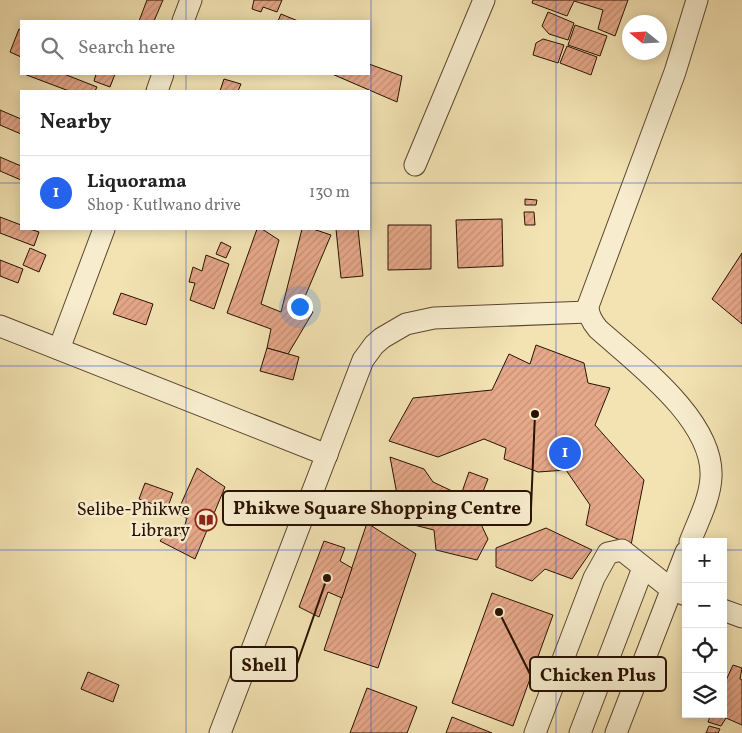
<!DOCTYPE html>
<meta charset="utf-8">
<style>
:root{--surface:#fff;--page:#f2f2f2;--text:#222;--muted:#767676;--line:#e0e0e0;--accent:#2563eb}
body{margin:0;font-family:Vollkorn,serif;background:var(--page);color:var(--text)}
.controls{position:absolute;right:15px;bottom:15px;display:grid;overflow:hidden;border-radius:0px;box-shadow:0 2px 12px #0003}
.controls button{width:45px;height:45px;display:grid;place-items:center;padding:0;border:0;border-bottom:1px solid var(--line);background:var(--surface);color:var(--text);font:25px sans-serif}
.compass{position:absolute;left:622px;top:15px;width:45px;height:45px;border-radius:50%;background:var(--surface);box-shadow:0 2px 12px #0003;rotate:288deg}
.you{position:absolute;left:299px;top:306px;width:18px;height:18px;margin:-12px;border:4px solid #fff;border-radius:50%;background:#1a73e8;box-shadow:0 0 0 8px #1a73e833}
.badge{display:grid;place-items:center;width:32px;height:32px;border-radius:50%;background:var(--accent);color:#fff;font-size:16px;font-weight:700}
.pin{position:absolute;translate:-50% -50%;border:2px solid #fff;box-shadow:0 1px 5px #0006}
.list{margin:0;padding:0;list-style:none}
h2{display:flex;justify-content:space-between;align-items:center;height:65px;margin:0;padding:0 20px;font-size:21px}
h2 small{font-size:16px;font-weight:400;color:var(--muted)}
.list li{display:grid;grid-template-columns:32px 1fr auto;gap:15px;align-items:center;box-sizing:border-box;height:75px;padding:0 20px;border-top:1px solid var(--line)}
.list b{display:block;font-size:19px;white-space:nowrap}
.list p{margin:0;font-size:16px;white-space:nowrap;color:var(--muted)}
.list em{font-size:16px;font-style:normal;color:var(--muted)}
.icon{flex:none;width:28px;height:28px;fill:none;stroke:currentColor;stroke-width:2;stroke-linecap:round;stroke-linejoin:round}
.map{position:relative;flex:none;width:742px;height:733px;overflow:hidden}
.search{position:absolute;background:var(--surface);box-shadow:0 2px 12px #0003;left:20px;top:20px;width:350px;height:55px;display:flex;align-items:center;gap:12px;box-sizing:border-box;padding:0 18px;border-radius:0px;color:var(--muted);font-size:19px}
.panel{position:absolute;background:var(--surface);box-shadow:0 2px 12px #0003;left:20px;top:90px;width:350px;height:140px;border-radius:0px}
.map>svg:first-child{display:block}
.building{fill:url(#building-hatch);stroke:#281202}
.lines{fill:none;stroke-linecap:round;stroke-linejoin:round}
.minor-casing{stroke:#5b462e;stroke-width:23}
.minor{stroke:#f7edce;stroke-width:21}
.grid{fill:none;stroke:#1d4ed8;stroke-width:1;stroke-opacity:0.55}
.labels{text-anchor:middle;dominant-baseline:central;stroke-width:5;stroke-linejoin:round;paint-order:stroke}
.poi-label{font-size:18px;fill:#281202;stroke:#f7edce;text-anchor:end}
.leader{fill:none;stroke:#281202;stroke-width:2}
.callout-dot{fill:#281202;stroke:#f7edce;stroke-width:2}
.callout{fill:#f7edce;stroke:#281202;stroke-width:2}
.callout-label{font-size:19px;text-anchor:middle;font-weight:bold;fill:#281202}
</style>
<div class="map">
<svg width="742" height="733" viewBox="0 0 742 733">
<defs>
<pattern id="building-hatch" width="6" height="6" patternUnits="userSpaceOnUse" patternTransform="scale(1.25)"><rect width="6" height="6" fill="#e6a889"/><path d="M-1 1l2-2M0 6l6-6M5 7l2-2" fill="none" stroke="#c59075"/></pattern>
</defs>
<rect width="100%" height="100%" fill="#f3e3b3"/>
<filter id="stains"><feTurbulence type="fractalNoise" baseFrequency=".004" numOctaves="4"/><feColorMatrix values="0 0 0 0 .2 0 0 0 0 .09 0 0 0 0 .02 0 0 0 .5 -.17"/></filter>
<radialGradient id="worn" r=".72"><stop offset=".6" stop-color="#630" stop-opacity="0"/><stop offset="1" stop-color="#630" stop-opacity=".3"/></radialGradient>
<!-- building -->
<g class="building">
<polygon points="147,0 163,0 154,21 139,21"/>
<polygon points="254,0 282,0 277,12 263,7 261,12 252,9"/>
<polygon points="533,0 628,0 615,36 598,29 603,10 574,1 567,16 532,3"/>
<polygon points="548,12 574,23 568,40 549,34 542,26"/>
<polygon points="281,14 298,21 278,21"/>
<polygon points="575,25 607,36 600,56 568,45"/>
<polygon points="19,29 21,30 21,57 10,52"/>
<polygon points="543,39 564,45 558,63 533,55 536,43"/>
<polygon points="567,46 597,57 591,75 560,63"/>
<polygon points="369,64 402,76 397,102 332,74 369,74"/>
<polygon points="24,74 64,74 97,87 95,91 69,91"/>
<polygon points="96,74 115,74 110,87 94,81"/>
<polygon points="224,79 241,84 238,91 220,91"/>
<polygon points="0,110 21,119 21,134 0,125"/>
<polygon points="0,157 21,166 21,180 0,171"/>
<polygon points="525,199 537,200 536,205 525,205"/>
<polygon points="524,212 534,212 535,225 525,225"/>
<polygon points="0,217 21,225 21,229 30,229 39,232 34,246 0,233"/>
<polygon points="502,219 503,266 458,268 456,220"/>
<polygon points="388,225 431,225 431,269 388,270"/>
<polygon points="257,229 262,229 279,240 261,304 281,312 302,229 313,229 331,235 301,306 313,312 288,354 267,348 271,329 227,313"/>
<polygon points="336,229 358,229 363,276 341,278"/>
<polygon points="221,242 231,247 226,258 216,254"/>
<polygon points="30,248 46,255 39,272 23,265"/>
<polygon points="742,253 742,324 712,299"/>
<polygon points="206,255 229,264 214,309 190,300 195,283 189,282 193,267 202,271"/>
<polygon points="0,260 23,269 18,283 0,276"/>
<polygon points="121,293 153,304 146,325 113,314"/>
<polygon points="536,345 584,363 588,383 610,388 595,425 644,480 631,545 586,525 590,505 566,470 538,472 504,459 506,448 484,439 438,457 389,441 413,398 492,390 509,354 530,364"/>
<polygon points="267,348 299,357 293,380 260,371"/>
<polygon points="390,457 424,469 433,482 469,499 488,539 477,560 436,550 434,530 398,521 399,505"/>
<polygon points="197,468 225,487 195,559 160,541 169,530 182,534 187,518 177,513"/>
<polygon points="469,472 488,479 480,499 462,492"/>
<polygon points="145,483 173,493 167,509 139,499"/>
<polygon points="231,500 255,509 249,525 225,516"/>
<polygon points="367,523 416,554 378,668 324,650"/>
<polygon points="546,528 592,550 572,579 545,569 532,581 496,567 496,548"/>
<polygon points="324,541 345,548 340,561 352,568 342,598 328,592 319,617 299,607"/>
<polygon points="492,593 553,615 513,726 452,703"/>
<polygon points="733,665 742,668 740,679 742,680 742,725 726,718 721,726 708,722 711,714 723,714 723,687"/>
<polygon points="88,672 119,685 113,702 81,689"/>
<polygon points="367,688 417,707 407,733 350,733"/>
<polygon points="452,717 492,733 446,733"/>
<polygon points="709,726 720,729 718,733 706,733"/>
</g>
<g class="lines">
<!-- minor casing -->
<g class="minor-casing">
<g id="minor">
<polyline points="183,21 191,0"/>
<polyline points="157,91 163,74"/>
<polyline points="415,165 484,0"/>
<polyline points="0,326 327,455"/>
<polyline points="59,349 104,229"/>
<path d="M 690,542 C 698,521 710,499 711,477 C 714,420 636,363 598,329 C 592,322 588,315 588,306 L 675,72 L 697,0"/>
<polyline points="723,610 742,617"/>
<polyline points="220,733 363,360 374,345 382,338 406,324 434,318 588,312"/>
<polyline points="535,733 594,578 608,553 622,550 671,589 686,595"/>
<polyline points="580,733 643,568"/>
<polyline points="616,733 686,552"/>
</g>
</g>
<!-- minor -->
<use href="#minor" class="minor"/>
</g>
<!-- grid -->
<path class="grid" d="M 186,0 L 186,21M 371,0 L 371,733M 556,0 L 556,733M 186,74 L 186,91M 0,183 L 21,183M 369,183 L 742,183M 186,229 L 186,733M 0,366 L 742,366M 0,550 L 686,550M 723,550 L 742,550"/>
<!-- icons -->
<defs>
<g id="library-ring" transform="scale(1.125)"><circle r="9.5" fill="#f7edce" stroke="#8f2418" stroke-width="1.5"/><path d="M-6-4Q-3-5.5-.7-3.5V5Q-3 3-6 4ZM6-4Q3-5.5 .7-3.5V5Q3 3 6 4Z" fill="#8f2418"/></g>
</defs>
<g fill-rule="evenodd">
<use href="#library-ring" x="206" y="520"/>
</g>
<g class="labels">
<!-- poi labels -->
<g class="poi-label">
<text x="190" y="510">Selibe-Phikwe<tspan x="190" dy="21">Library</tspan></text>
</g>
</g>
<!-- callouts -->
<path class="leader" d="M535 414L531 508M327 578L297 664M499 612L530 674"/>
<g class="callout-dot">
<circle cx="535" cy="414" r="5"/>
<circle cx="327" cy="578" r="5"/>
<circle cx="499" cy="612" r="5"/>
</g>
<g class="callout">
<rect x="223" y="491" width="308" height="34" rx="5"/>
<rect x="231" y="647" width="66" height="34" rx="5"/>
<rect x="530" y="657" width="136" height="34" rx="5"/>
</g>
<g class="callout-label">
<text x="377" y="514">Phikwe Square Shopping Centre</text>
<text x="264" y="671">Shell</text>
<text x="598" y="681">Chicken Plus</text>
</g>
<rect width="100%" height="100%" filter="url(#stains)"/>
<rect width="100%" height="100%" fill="url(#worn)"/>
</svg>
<div class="controls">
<button>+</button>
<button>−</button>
<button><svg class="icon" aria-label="locate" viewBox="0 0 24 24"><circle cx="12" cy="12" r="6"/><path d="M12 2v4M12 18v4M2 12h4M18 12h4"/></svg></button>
<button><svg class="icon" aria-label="layers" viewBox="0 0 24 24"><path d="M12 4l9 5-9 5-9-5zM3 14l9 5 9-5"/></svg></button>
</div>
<svg class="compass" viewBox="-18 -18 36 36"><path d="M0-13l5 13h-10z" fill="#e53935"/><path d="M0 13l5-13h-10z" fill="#767676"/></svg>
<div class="you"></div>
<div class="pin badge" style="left:565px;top:453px">1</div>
<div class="search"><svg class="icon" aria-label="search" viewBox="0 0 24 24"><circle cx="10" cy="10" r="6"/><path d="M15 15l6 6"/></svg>Search here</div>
<section class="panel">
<h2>Nearby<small></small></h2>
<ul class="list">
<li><span class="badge">1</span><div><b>Liquorama</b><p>Shop · Kutlwano drive</p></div><em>130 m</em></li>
</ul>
</section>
</div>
